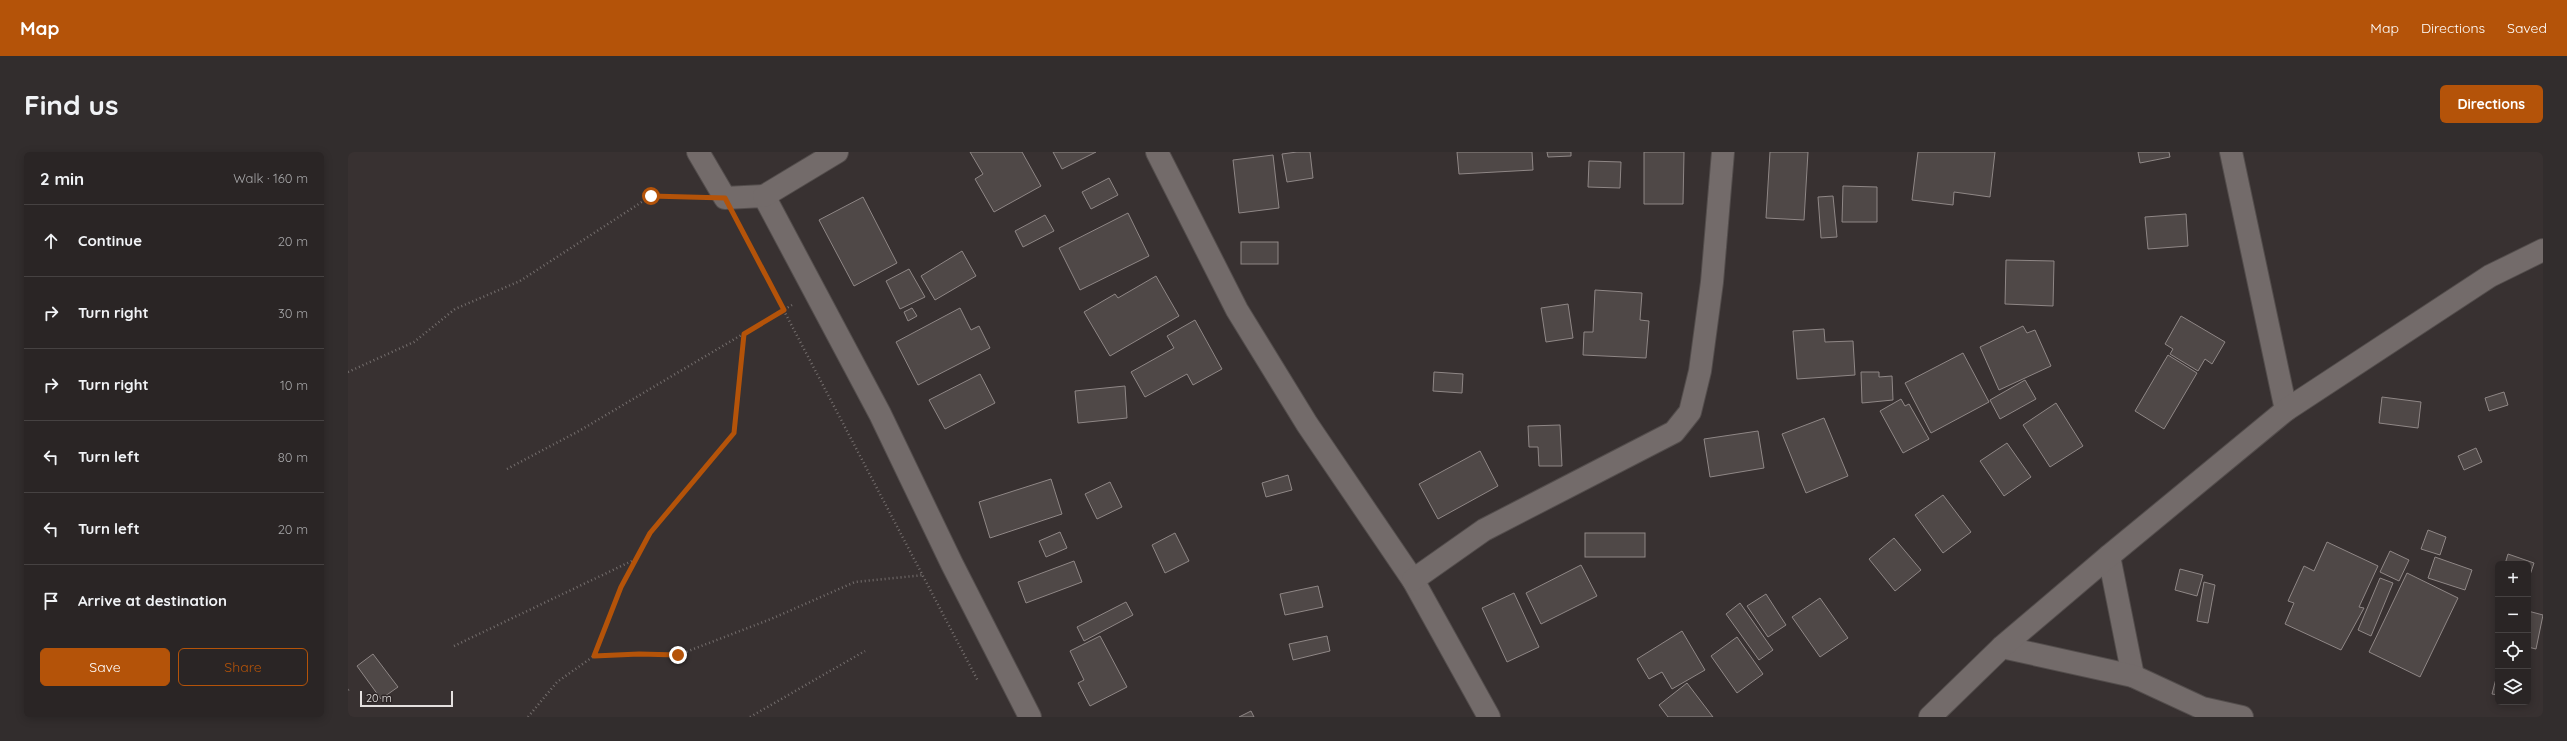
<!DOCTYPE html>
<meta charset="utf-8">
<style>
:root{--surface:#2a2525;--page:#322d2d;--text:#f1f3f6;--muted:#a5a5a7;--line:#464242;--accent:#b45309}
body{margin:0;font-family:Quicksand,sans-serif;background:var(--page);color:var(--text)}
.controls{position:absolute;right:12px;bottom:12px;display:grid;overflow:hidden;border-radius:6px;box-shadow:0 2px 10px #0003}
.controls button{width:36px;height:36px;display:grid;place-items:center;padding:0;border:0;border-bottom:1px solid var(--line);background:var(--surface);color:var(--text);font:20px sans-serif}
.scale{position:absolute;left:12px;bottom:10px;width:93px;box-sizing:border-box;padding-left:4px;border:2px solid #e4e0df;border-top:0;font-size:11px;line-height:14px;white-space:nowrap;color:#e4e0df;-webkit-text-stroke:3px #2e2727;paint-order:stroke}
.stop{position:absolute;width:12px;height:12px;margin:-9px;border:3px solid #b45309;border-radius:50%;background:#fff}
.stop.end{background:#b45309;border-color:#fff;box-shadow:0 1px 4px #0008}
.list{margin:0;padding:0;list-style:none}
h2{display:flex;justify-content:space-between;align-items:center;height:52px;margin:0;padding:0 16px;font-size:17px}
h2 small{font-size:13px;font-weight:400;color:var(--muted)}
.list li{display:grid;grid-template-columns:26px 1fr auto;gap:12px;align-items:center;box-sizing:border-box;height:72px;padding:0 16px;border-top:1px solid var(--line)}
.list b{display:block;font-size:15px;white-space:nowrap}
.list em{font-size:13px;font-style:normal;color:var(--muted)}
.actions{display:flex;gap:8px;padding:12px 16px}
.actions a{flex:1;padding:9px 0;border:1px solid var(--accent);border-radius:6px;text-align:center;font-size:14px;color:var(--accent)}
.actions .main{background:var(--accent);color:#fff}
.icon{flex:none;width:22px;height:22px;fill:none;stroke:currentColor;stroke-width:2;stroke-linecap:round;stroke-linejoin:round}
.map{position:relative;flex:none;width:2195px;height:565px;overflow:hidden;border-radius:6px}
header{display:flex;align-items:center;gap:24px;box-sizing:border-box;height:56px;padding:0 20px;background:var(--accent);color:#fff}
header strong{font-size:19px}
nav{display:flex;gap:22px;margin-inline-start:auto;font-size:14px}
.intro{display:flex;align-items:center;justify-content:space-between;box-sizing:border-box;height:96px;padding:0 24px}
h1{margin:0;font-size:28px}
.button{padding:10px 18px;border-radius:6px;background:var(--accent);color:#fff;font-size:14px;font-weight:700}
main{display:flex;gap:24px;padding:0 24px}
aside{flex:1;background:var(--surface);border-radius:6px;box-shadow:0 2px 10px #0003}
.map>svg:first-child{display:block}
.building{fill:#4f4847;stroke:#8f8786}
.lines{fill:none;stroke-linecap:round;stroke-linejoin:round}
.minor-casing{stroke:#534d4c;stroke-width:24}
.tertiary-casing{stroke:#534d4c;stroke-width:24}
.path{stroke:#756f6e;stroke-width:2.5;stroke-dasharray:1 3;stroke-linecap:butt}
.minor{stroke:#736b6a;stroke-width:22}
.tertiary{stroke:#736b6a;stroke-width:22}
.route{stroke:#b45309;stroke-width:5}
</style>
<header>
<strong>Map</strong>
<nav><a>Map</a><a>Directions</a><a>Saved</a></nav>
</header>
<div class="intro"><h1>Find us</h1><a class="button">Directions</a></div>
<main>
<aside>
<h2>2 min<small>Walk · 160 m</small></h2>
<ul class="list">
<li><svg class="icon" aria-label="ahead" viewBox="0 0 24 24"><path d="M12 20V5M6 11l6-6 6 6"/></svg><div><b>Continue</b></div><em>20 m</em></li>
<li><svg class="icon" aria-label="right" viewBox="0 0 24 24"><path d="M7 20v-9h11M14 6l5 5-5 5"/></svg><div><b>Turn right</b></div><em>30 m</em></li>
<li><svg class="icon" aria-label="right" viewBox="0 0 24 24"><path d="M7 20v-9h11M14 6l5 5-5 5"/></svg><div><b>Turn right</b></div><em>10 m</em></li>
<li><svg class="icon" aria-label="left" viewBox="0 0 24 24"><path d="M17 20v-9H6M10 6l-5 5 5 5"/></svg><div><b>Turn left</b></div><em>80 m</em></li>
<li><svg class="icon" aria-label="left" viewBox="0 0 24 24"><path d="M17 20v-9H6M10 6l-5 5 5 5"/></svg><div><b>Turn left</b></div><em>20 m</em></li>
<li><svg class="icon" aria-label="arrive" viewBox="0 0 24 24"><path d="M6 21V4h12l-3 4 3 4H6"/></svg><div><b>Arrive at destination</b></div></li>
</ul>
<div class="actions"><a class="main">Save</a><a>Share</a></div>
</aside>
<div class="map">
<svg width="2195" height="565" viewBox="0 0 2195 565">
<rect width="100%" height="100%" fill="#383131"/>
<!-- building -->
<g class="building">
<polygon points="622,0 674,0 693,34 646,60 627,27 635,22"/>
<polygon points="705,0 748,0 714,17"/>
<polygon points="949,0 962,0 965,26 939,30 934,2"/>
<polygon points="1109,0 1184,0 1185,18 1111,22"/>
<polygon points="1199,0 1223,0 1223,4 1200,5"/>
<polygon points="1296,0 1336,0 1335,52 1296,52"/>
<polygon points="1422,0 1460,0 1456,68 1418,66"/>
<polygon points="1570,0 1647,0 1642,45 1606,40 1605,53 1564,48"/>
<polygon points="1790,0 1821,0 1822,5 1792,11"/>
<polygon points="925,3 931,56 891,61 885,8"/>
<polygon points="1241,9 1273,10 1272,36 1240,35"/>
<polygon points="761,26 770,43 743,57 734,40"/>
<polygon points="1495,34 1529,35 1529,70 1494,70"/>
<polygon points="1485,44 1489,85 1473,86 1470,45"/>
<polygon points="515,45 549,111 506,134 471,68"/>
<polygon points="780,61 801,104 732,138 711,96"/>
<polygon points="1838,62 1840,94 1800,97 1797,65"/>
<polygon points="697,63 706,79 675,95 667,79"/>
<rect x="893" y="90" width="37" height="22"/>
<polygon points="614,99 628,124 587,148 573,124"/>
<polygon points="1658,108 1706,109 1705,154 1657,152"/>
<polygon points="561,117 577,145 552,157 538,129"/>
<polygon points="808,124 831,164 762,204 736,160 767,142 770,146"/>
<polygon points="1247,138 1294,141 1292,168 1301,169 1298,206 1235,203 1236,180 1245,180"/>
<polygon points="1220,152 1225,186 1198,190 1193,156"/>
<polygon points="564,156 569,164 560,169 556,160"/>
<polygon points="612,156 623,178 631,174 642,196 570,233 548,190"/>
<polygon points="1833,164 1877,190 1864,212 1857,207 1850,219 1822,202 1825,197 1817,192"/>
<polygon points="847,168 874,217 845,233 839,222 797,245 783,220 826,196 819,184"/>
<polygon points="1675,174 1679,181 1687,178 1703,214 1651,238 1632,195"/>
<polygon points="1476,177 1477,190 1505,189 1507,223 1449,227 1445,179"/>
<polygon points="1615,201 1641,250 1583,281 1557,231"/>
<polygon points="1820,203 1849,221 1816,277 1787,259"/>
<polygon points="1086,220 1115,222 1114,241 1085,239"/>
<polygon points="1513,220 1531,220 1531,225 1544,224 1545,248 1514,251"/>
<polygon points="632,222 647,251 597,277 581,248"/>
<polygon points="1677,228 1688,247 1652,267 1642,248"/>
<polygon points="777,234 779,266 730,271 727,239"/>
<polygon points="2156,240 2160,253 2141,259 2137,246"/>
<polygon points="2034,245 2073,250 2070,276 2031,271"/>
<polygon points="1553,247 1557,254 1561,252 1581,287 1555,301 1532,259"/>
<polygon points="1708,251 1735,294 1702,315 1675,273"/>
<polygon points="1476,266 1500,324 1458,341 1434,282"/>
<polygon points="1212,273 1214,314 1191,314 1190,295 1181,295 1180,274"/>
<polygon points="1410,279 1416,316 1362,325 1356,287"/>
<polygon points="1659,291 1683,325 1656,344 1632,309"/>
<polygon points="2128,296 2134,310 2116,318 2110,304"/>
<polygon points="1132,299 1150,334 1090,367 1071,332"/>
<polygon points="940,323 944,338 918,345 914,331"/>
<polygon points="703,327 714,362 642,386 631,350"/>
<polygon points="762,330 774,355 749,367 737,342"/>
<polygon points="1595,343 1623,380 1595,401 1567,363"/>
<polygon points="2080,378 2098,385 2092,403 2073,397"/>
<polygon points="712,380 719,396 698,405 691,389"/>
<polygon points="827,381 841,409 817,421 804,393"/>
<rect x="1237" y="381" width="60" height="24"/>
<polygon points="1546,386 1573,418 1547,439 1521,407"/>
<polygon points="1979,390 2030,414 2011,455 2016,456 1993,498 1937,472 1946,451 1940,449 1956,414 1966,419"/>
<polygon points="2042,399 2061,408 2051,429 2032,420"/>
<polygon points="2160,402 2186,411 2180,429 2180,412 2157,412"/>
<polygon points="2087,405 2124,418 2117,438 2080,426"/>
<polygon points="726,409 734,430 678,451 670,430"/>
<polygon points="1233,413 1249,444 1193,472 1178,441"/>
<polygon points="1832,417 1855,423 1849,444 1827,438"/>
<polygon points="2059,421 2110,446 2072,525 2021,500"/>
<polygon points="2032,426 2045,431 2023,484 2010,478"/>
<polygon points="1856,430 1867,433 1860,471 1849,469"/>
<polygon points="970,434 975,455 937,463 932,442"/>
<polygon points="1166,441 1191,495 1159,510 1134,456"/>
<polygon points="1418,442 1438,473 1420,485 1399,454"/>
<polygon points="1472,446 1500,486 1472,505 1444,465"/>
<polygon points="778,450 785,463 736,489 729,475"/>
<polygon points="1392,451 1425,498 1411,508 1378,462"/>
<polygon points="2180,459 2195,463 2188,497 2180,495"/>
<polygon points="1334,479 1357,518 1324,537 1314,520 1301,527 1289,507"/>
<polygon points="752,484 779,535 742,554 730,531 736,528 722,499"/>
<polygon points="979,484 982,499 945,508 941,492"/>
<polygon points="1389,485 1415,522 1389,541 1363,504"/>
<polygon points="25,502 50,535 33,547 9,514"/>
<polygon points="2150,519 2150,543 2144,542"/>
<polygon points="1339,531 1365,565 1320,565 1311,553"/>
<polygon points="903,559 906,565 891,565"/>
</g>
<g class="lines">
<!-- minor casing -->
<g class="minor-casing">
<g id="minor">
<polyline points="350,0 377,46 416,44 532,262 604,412 682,565"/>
<polyline points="809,0 889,158 959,272 1065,428 1141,565"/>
<polyline points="1883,0 1938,258"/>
<polyline points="416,44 489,0"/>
<polyline points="1761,404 1785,524"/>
<polyline points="1065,428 1136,378 1326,280 1342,260 1352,219 1364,130 1375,0"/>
<polyline points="1654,495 1785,524 1854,556 1894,565"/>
</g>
</g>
<!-- tertiary casing -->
<g class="tertiary-casing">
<polyline id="tertiary" points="1582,565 1654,495 1761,404 1938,258 2142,124 2195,98"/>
</g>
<!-- path -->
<g class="path">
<polyline points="391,73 630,529"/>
<polyline points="0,220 66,190 107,157 172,129 303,44 345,45"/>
<polyline points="159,317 231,279 444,153"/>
<polyline points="106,494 288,407"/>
<polyline points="246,504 273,435 302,381 386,281 396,182"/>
<polyline points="0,538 1,537"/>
<polyline points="180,565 209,530 246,504 291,502 330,503 423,467 507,430 576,423"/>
<polyline points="402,565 517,499"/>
</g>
<!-- minor -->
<use href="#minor" class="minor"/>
<!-- tertiary -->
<use href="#tertiary" class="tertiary"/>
</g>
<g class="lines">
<!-- route -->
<polyline class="route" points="303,44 377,46 436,158 396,182 386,281 302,381 273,435 246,504 291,502 330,503"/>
</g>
</svg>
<div class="controls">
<button>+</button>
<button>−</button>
<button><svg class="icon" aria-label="locate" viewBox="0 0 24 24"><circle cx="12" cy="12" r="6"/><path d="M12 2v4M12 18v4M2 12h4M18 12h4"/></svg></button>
<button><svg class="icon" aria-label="layers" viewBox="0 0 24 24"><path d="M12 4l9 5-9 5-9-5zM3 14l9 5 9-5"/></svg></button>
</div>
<div class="scale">20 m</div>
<div class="stop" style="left:303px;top:44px"></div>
<div class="stop end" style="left:330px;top:503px"></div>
</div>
</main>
